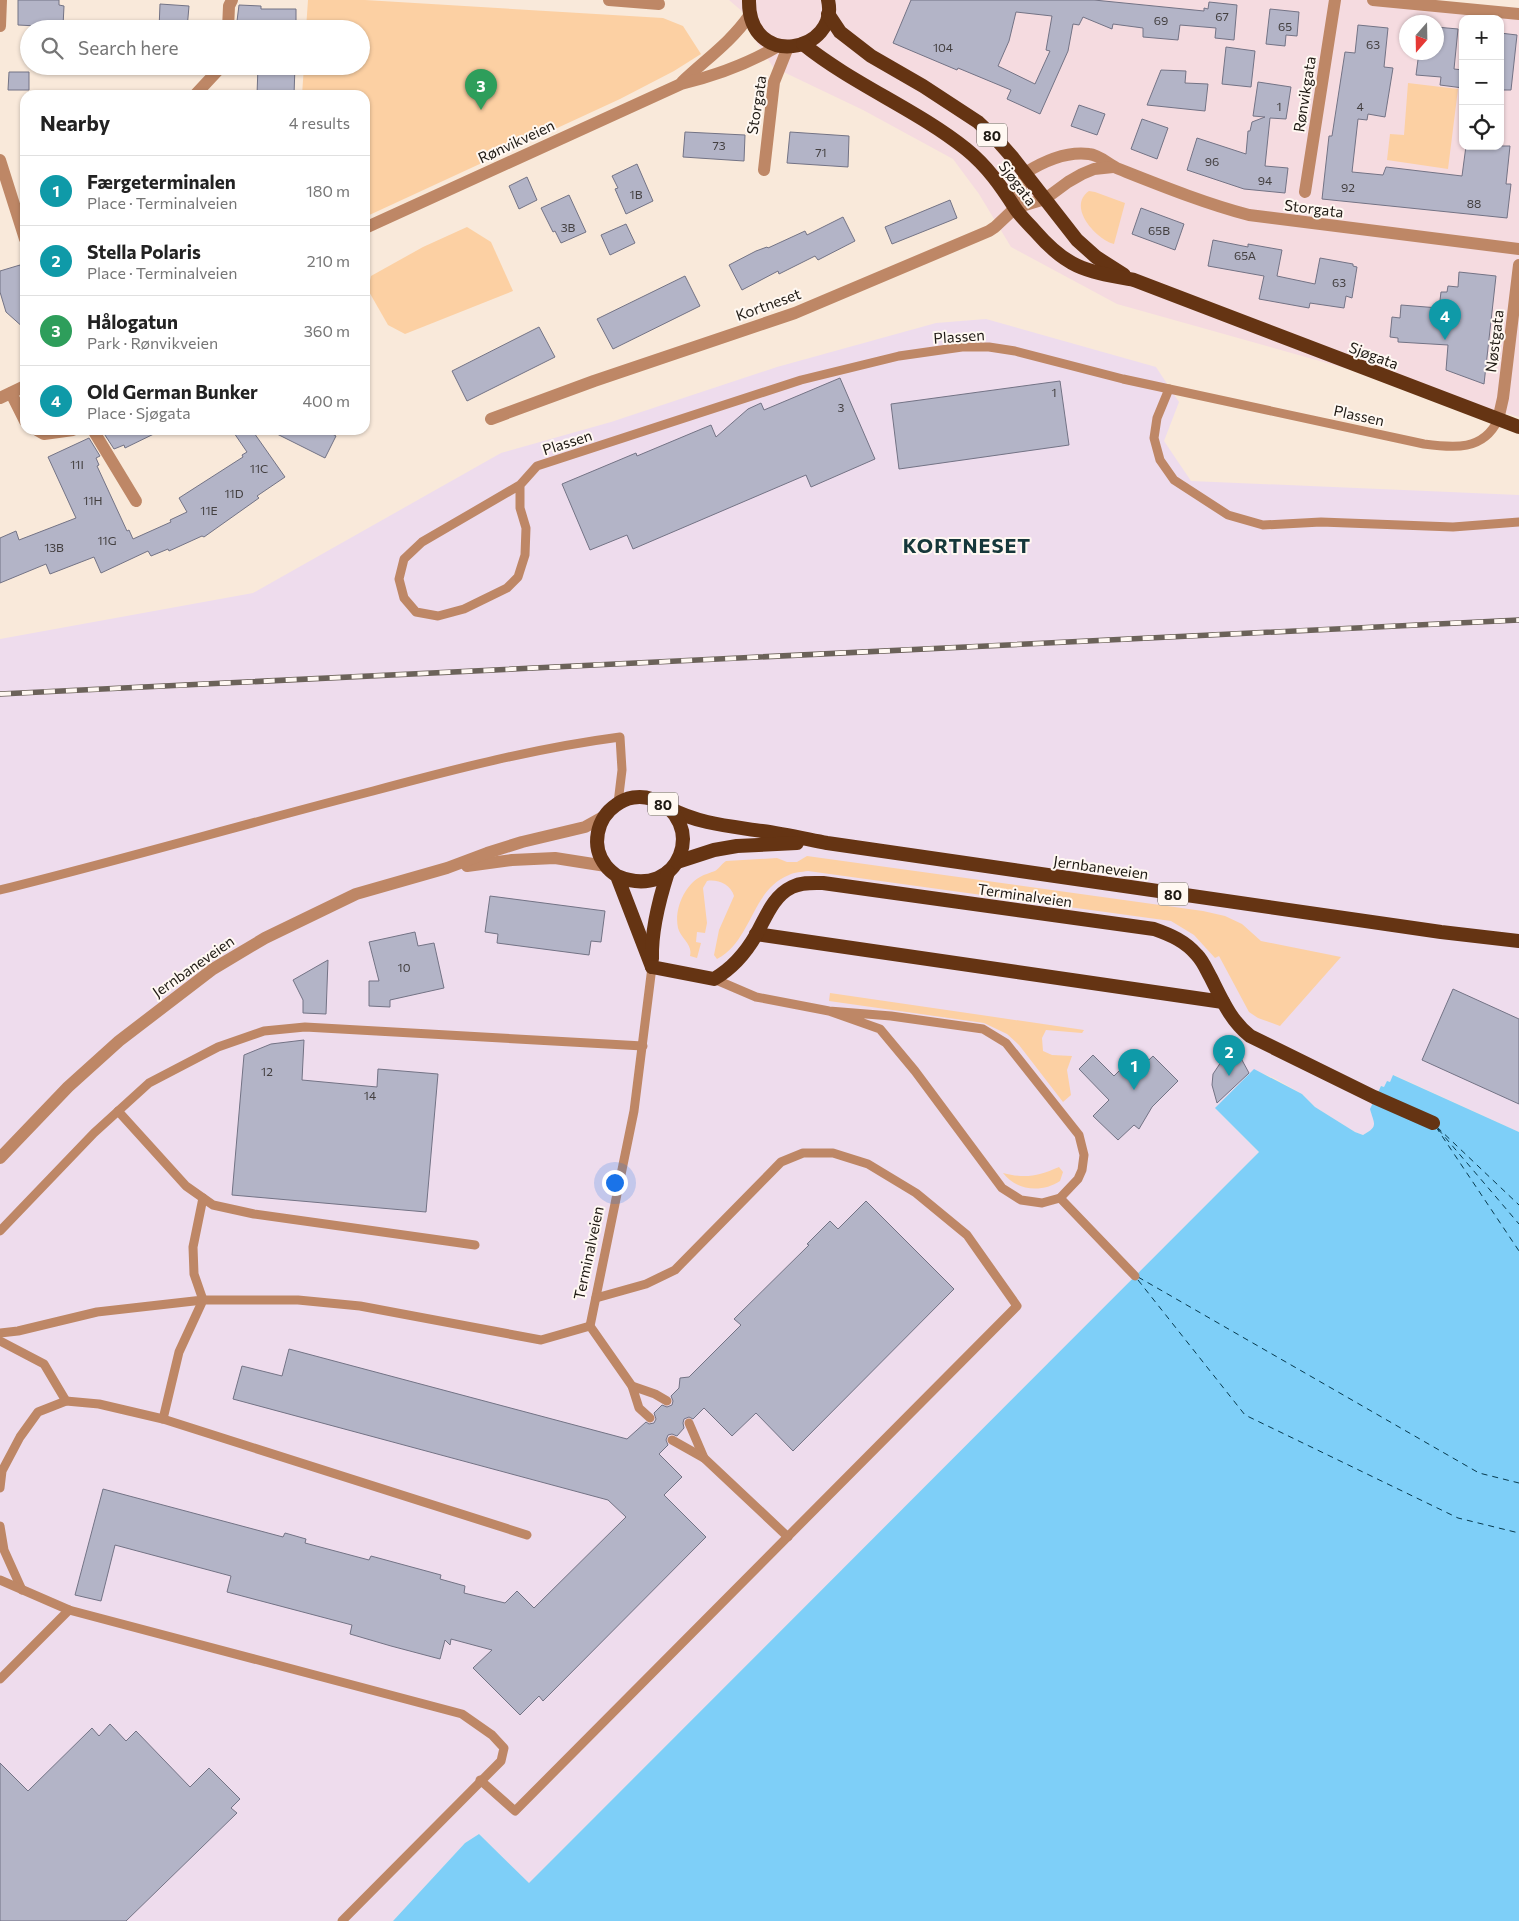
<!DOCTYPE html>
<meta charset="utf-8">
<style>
:root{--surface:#fff;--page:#f2f2f2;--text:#222;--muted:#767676;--line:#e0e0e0;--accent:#377f84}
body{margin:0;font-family:Commissioner,sans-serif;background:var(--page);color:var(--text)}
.controls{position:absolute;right:15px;top:15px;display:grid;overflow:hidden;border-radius:10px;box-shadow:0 1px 4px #0004}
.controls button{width:45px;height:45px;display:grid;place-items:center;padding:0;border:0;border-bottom:1px solid var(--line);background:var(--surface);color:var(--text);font:25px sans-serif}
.compass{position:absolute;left:1399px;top:15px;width:45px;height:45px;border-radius:50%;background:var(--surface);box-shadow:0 1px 4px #0004;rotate:200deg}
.you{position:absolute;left:614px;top:1182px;width:18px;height:18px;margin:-12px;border:4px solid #fff;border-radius:50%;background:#1a73e8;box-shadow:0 0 0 8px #1a73e833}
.badge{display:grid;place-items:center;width:32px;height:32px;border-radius:50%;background:var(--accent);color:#fff;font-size:16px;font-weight:700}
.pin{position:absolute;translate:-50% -41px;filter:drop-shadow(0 1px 2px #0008)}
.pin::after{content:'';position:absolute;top:26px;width:18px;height:15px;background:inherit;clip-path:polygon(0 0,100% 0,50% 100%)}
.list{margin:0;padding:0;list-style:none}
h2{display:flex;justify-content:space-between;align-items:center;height:65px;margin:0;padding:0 20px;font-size:21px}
h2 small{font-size:16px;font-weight:400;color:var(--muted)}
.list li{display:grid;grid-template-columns:32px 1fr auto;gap:15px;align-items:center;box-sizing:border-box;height:70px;padding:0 20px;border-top:1px solid var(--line)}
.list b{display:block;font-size:19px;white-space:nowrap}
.list p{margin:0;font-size:16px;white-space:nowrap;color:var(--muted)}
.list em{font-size:16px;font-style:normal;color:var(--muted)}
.icon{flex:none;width:28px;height:28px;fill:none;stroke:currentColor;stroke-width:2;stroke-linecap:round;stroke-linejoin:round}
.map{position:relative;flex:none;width:1519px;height:1921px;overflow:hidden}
.search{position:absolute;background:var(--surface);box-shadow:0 1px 4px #0004;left:20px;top:20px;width:350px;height:55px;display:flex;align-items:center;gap:12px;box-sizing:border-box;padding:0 18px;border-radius:28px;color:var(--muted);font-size:19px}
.panel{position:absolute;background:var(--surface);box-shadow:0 1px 4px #0004;left:20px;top:90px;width:350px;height:345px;border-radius:15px}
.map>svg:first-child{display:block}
.commercial{fill:#f5dbe0;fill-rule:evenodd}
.industrial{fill:#eedced}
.green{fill:#fcd0a3}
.water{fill:#7ecff8}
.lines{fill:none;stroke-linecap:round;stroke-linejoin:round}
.ferry{stroke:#083a4e;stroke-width:1;stroke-dasharray:6 5;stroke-linecap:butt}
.building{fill:#b3b4c7;stroke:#737385;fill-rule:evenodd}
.service{stroke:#be8766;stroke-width:9}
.minor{stroke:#be8766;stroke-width:12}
.tertiary{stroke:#be8766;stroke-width:12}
.trunk{stroke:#653413;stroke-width:14}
.rail-casing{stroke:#6b6259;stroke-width:5.5}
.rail{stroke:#fff8f2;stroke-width:4;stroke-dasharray:11;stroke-linecap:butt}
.labels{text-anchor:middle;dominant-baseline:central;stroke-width:4;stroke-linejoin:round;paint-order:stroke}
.number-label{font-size:12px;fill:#444041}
.shield{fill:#fff8f2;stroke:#625d57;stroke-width:1}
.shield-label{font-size:14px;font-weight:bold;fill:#1f1a14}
.street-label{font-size:15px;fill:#1f1a14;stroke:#fff8f2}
.district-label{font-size:20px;font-weight:bold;letter-spacing:1px;fill:#15373a;stroke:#fff8f2}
</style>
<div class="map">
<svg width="1519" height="1921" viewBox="0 0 1519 1921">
<rect width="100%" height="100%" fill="#f9e9da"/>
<!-- commercial -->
<path class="commercial" d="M 729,0 L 1373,0 L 1519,14 L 1519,417 L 1117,304 L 1011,247 L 979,194 L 953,159 L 863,110 L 773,67 L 748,29 L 744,13 ZM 1463,19 L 1500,19 L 1500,146 L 1463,146 ZM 1406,22 L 1436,22 L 1436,52 L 1406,52 Z"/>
<!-- industrial -->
<polygon class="industrial" points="986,319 1156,367 1179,402 1164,441 1191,481 1519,495 1519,1132 1394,1075 1390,1082 1384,1087 1381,1086 1371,1113 1375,1119 1375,1124 1371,1130 1363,1135 1355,1132 1315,1107 1302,1094 1276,1079 1254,1070 1216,1108 1259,1152 529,1883 479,1834 465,1843 393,1921 0,1921 0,639 253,593 501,453 611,422 777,367 936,323"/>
<!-- green -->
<g class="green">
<polygon points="308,0 365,0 663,18 683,26 701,54 674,71 620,99 365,217 365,95 302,95 304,66 361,66 361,29 306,29"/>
<polygon points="1408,83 1458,89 1448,169 1387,160 1390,134 1404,135"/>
<path d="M 1089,191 L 1095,192 L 1125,203 L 1114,244 C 1097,240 1066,207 1089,191 Z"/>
<polygon points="467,227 491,242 513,291 405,334 388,325 368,290 371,276 423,247"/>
<path d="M 807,856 L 1203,911 L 1225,916 L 1242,924 L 1261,941 L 1341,957 L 1280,1026 L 1258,1018 L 1249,1012 L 1219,956 L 1215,958 L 1194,935 L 1171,921 L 808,871 C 802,872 794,872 789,875 C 751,890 752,941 717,959 L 714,955 L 719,930 L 734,896 C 731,885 718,879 707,881 L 703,888 L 707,923 L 705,933 L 697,932 L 696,942 L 701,943 L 697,958 L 690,956 C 693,944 681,939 678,928 C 674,910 684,886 700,877 C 705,874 710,873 715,871 C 720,868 721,864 726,861 L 777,858 L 787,862 L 797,862 Z"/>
<polygon points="830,993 1084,1030 1082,1033 1046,1030 1042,1038 1043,1051 1052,1055 1072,1056 1067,1070 1071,1095 1063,1102 1019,1045 1007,1034 984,1023 829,1001"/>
<path d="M 1059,1167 L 1063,1172 L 1060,1181 C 1042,1193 1017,1191 1003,1173 C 1026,1179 1038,1176 1059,1167 Z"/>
</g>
<!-- water -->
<path class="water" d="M 1254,1069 L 1302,1094 L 1315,1107 L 1355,1132 L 1363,1135 C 1379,1126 1374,1124 1370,1109 L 1381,1086 L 1384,1087 L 1387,1081 L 1390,1082 L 1393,1075 L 1519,1132 L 1519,1921 L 393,1921 L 465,1843 L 479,1834 L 529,1883 L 1259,1152 L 1215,1108 Z"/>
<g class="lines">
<!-- ferry -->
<g class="ferry">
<polyline points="1436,1127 1519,1251"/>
<polyline points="1437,1127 1519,1205"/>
<polyline points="1438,1129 1519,1224"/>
<polyline points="1138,1277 1479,1473 1519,1483"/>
<polyline points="1138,1280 1245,1415 1458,1518 1519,1533"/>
</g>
</g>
<!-- building -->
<g class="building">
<polygon points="18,0 59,0 59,5 64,6 63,26 58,26 57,27 18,25"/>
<path d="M 911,0 L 1094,0 L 1204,11 L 1204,8 L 1208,9 L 1209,2 L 1237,5 L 1234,40 L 1215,38 L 1216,28 L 1180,25 L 1178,40 L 1143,37 L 1143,28 L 1113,24 L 1112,29 L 1083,17 L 1079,25 L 1073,24 L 1068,51 L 1040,114 L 1007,99 L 1011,90 L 958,68 L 957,70 L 893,43 ZM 1016,12 L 1052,16 L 1046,50 L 1050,51 L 1035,84 L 998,66 L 1009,41 Z"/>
<polygon points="160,4 189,6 187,29 159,29"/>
<polygon points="239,5 261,6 261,9 296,9 296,29 236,29"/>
<polygon points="1270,9 1299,12 1297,36 1286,35 1285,46 1266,44"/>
<polygon points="1358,25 1388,28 1384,67 1393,68 1385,117 1368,114 1367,120 1358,119 1352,172 1383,175 1386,167 1462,176 1466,146 1510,146 1506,184 1511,184 1507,218 1322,199 1329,136 1332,136 1345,52 1355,53"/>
<polygon points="1436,27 1458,29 1454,69 1463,70 1463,88 1440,85 1441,77 1416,75 1419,52 1436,52"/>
<polygon points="1500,33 1517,35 1511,90 1500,90"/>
<polygon points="1226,47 1255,51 1251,87 1222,84"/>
<polygon points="258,66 295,66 294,95 257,95"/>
<polygon points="1161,70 1186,71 1185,83 1208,84 1205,111 1147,105"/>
<polygon points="9,72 29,72 29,90 8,90"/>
<polygon points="1258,82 1291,87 1286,119 1270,118 1265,166 1288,168 1285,193 1244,189 1187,170 1197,138 1246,154 1248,131 1250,131 1252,122 1265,117 1253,116"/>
<polygon points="1079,105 1105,114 1097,135 1071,126"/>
<polygon points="1142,119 1168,128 1157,159 1131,149"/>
<polygon points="685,132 745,135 744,161 683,157"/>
<polygon points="790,132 849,136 848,167 787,163"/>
<polygon points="637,164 653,201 626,214 615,189 618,188 612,176"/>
<polygon points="527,177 537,200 519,209 509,186"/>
<polygon points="569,195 586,232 561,243 555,231 553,232 541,208"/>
<polygon points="950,200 957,218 892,244 885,227"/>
<polygon points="1141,208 1184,224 1175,250 1132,234"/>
<polygon points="843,217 855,241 818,260 815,256 779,274 778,271 742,290 729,265 756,251 767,247 768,248 805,231 807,235"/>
<polygon points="626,224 635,243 610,255 601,235"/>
<polygon points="1213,240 1248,247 1248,244 1282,250 1277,276 1315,284 1320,258 1353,264 1353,266 1357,267 1352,298 1346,296 1344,308 1310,303 1309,308 1259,299 1264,276 1208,266"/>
<polygon points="20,265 25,283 25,329 6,312 0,292 0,271"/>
<polygon points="1459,272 1496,276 1484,384 1446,370 1448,345 1398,342 1398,338 1390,337 1392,317 1400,318 1401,305 1439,308 1441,292 1447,292 1448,286 1458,287"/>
<polygon points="685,276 700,306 613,349 597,319"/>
<polygon points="539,327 555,357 467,401 452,371"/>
<polygon points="840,378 875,459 811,487 806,475 633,549 627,535 590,550 562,484 636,453 637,456 711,425 716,437 748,409 761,403 764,410"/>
<polygon points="1060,381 1069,445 899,469 891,404"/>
<polygon points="107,430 162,430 125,448 124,445 114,449 103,432"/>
<polygon points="232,430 252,430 285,477 257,496 259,498 204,537 202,536 169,551 168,549 151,556 148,551 101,573 94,557 50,574 46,564 0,583 0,538 16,531 19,540 76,518 48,457 89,438 100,456 96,458 99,465 97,466 127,531 129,530 133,539 171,522 170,520 187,512 179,498 243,457 242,455 247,452"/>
<polygon points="269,430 325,430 336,436 325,458"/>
<polygon points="490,896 605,911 601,942 591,941 589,955 497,943 498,934 485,932"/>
<polygon points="415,932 418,946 434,943 444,988 390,1000 390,1007 369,1006 369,981 379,981 369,942"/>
<polygon points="328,960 326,1014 303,1013 303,1000 293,980"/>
<polygon points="1453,989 1519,1019 1519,1104 1422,1060"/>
<polygon points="304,1040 302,1080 377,1087 378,1069 438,1074 426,1212 232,1195 244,1055 271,1044"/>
<polygon points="1236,1049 1249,1073 1217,1103 1212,1085 1213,1074 1221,1062"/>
<polygon points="1093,1055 1114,1076 1120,1070 1129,1079 1153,1056 1178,1081 1152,1107 1139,1129 1134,1125 1118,1140 1093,1116 1109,1100 1079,1069"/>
<polygon points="866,1201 954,1289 793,1451 756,1413 732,1436 704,1408 693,1419 689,1417 684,1419 683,1423 684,1428 677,1436 672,1434 668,1435 666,1440 668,1445 659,1454 682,1477 664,1495 706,1537 543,1701 539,1696 520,1715 473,1668 492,1650 451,1639 450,1645 445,1640 440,1659 391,1646 350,1634 352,1625 227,1592 231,1576 115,1545 101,1601 75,1595 103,1489 283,1537 285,1533 306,1539 305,1543 369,1560 371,1556 441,1575 440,1579 465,1586 464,1593 505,1603 517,1591 534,1608 626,1517 608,1500 233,1399 242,1366 282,1376 289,1349 627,1439 646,1422 649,1424 654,1423 656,1419 654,1413 662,1405 667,1407 672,1405 673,1401 671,1396 679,1388 680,1378 689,1377 741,1325 734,1319 809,1245 807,1244 830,1221 838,1229"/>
<polygon points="110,1724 126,1741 136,1731 190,1787 209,1768 240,1799 231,1808 237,1813 126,1921 0,1921 0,1763 28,1791 92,1728 99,1736"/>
</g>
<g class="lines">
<!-- service -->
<g class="service">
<polyline points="1169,389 1157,418 1154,438 1160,460 1174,480 1228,515 1263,525 1321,522 1453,527 1519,522"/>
<path d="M 520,485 L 422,542 L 404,559 L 399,579 L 404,598 L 416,612 L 438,616 L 464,609 L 507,588 L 518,577 L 525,555 L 526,528 L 520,508 L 520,485 L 537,466 L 801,380 L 899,356 L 962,347 L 989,347 L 1015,351 L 1123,379 L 1424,444 C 1454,448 1483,451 1498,420"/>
<path d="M 0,890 C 125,859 248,823 373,791 C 455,769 536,748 620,737 L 622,770 L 618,803"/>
<polyline points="714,979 756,997 829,1011 891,1016 983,1029 1006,1043 1079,1135 1084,1155 1082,1170 1078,1179 1060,1198 1042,1203 1021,1200 1002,1188 915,1071 880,1029 829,1011"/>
<polyline points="118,1111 186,1186 213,1205 254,1214 475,1245"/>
<polyline points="1060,1198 1135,1276"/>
<polyline points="0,1231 94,1133 149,1083 218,1047 264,1031 305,1027 643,1046"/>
<polyline points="0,1333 18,1331 97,1312 203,1300 194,1274 193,1247 203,1198"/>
<polyline points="0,1341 44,1364 66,1401"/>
<polyline points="632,1386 655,1394 667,1401"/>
<polyline points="650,1418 639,1408 632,1386 590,1326 634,1111 652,967"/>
<polyline points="163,1419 179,1352 203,1300 298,1300 360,1306 541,1340 590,1326"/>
<polyline points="689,1423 704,1458"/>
<polyline points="672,1440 704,1458 788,1537"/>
<polyline points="0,1488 2,1471 20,1437 38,1412 66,1401 99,1404 163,1419 527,1535"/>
<polyline points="0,1526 4,1550 22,1590"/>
<polyline points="0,1580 69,1610 462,1714 492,1735 504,1748 501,1761 342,1921"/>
<polyline points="0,1679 69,1610"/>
<polyline points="480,1780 515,1811 1017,1306 967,1235 916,1193 868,1164 833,1153 803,1153 781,1162 675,1270 646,1284 596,1298"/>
</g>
<!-- minor -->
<g class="minor">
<polyline points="609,0 659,4"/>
<polyline points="1373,0 1519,14"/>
<polyline points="0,26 1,0"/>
<polyline points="228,29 229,6 232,0"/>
<polyline points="195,95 222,66"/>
<polyline points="0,160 25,239"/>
<polyline points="764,170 774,82 788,47"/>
<polyline points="1305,192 1335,0"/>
<path d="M 1015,208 L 1025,173 C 1044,161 1066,151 1089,154 C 1100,155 1109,165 1119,169 C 1162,186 1204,203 1249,215 L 1519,249"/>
<polyline points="11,393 25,421"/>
<polyline points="491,419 594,381 795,313 989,231 995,227 1015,208 1045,199 1068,182 1082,174 1094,169 1113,167"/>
<polyline points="1498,420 1503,398 1519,265"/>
<polyline points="37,430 44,434 73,430"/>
<polyline points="93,430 136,501"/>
</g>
<!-- tertiary -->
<g class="tertiary">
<path d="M 682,82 C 705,60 731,42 749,16"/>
<path d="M 365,228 L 681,84 C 714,76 748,64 778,46"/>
<polyline points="0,398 25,386"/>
<polyline points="467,866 512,860 555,858 606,866"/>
<polyline points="0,1158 68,1087 119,1041 213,969 265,938 356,894 447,868 487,853 522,842 585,827 603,817"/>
</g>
<!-- trunk -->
<g class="trunk">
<path d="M 749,0 C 748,71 840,52 828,0"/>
<polyline points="828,14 840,32 871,56 923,86 978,122 998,141 1013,158 1077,240 1096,257 1124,275"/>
<path d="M 803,44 C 854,85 916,109 966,149 C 987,166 1001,186 1015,208 C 1020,216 1028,223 1035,231 C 1068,269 1086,271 1134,280 L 1519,427"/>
<path d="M 669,808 C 699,824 729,826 762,831 C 784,834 806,839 827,843 L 1441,932 L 1519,941"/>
<polyline points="677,862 714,850 737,846 797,843"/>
<path d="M 617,876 C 681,903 709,819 652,799 C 640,795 626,797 616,805 C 597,818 590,846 606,866 C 609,870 613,873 617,876 L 652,967"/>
<polyline points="756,934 1223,1002"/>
<path d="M 652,959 C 651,930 659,900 668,872"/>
<path d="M 652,967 L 714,979 C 733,968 745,954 756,935 C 766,917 773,896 792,887 C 802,882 813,883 823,883 L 1154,929 C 1171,935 1185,941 1197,955 C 1203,961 1207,971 1211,978 C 1222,1000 1231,1021 1250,1036 L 1374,1097 L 1433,1123"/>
</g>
<!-- rail casing -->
<g class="rail-casing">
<polyline id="rail" points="0,694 1519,620"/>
</g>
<!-- rail -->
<use href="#rail" class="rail"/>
</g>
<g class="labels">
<!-- number labels -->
<g class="number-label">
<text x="1222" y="16">67</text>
<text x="1161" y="20">69</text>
<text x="1285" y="26">65</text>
<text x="1373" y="44">63</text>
<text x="943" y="47">104</text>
<text x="1279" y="106">1</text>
<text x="1360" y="106">4</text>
<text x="719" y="145">73</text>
<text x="821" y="152">71</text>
<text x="1212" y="161">96</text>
<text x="1265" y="180">94</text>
<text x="1348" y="187">92</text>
<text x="636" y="194">1B</text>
<text x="1474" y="203">88</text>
<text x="568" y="227">3B</text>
<text x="1159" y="230">65B</text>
<text x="1245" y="255">65A</text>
<text x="1339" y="282">63</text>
<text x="1054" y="392">1</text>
<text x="841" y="407">3</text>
<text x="77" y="464">11I</text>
<text x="259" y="468">11C</text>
<text x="234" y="493">11D</text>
<text x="93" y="500">11H</text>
<text x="209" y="510">11E</text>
<text x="107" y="540">11G</text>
<text x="54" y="547">13B</text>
<text x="404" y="967">10</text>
<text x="267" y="1071">12</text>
<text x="370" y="1095">14</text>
</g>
<!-- shield labels -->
<g class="shield">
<rect x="977" y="123.5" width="30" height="23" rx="4"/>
<rect x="648" y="792.5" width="30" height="23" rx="4"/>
<rect x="1158" y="882.5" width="30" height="23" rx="4"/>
</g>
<g class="shield-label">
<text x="992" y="135">80</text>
<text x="663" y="804">80</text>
<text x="1173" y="894">80</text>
</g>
<!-- street labels -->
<g class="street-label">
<text transform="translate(1304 94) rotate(-81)">Rønvikgata</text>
<text transform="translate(756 105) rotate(-81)">Storgata</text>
<text transform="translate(516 141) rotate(-25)">Rønvikveien</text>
<text transform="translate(1018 183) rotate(53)">Sjøgata</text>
<text transform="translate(1314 208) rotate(7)">Storgata</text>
<text transform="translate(768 304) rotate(-20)">Kortneset</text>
<text transform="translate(959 336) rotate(-4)">Plassen</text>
<text transform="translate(1494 341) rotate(-83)">Nøstgata</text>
<text transform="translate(1374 355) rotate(21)">Sjøgata</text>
<text transform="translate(1359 415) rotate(12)">Plassen</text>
<text transform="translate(567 442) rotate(-18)">Plassen</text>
<text transform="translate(1101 867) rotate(8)">Jernbaneveien</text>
<text transform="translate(1025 895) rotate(8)">Terminalveien</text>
<text transform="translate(193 966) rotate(-35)">Jernbaneveien</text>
<text transform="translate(588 1253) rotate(-78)">Terminalveien</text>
</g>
<!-- district labels -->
<g class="district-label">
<text x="967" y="545">KORTNESET</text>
</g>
</g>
</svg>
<div class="controls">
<button>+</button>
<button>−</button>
<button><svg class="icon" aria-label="locate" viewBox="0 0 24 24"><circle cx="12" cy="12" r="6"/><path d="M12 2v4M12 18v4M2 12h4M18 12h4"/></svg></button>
</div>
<svg class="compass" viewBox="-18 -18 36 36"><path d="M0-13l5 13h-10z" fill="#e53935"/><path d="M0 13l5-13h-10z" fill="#767676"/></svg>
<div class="you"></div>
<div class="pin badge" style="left:1134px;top:1090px;background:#0f9aa8">1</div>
<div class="pin badge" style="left:1229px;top:1076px;background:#0f9aa8">2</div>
<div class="pin badge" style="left:481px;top:110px;background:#2e9e5b">3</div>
<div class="pin badge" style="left:1445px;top:340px;background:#0f9aa8">4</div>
<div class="search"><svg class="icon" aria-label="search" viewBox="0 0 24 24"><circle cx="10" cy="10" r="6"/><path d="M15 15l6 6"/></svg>Search here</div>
<section class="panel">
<h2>Nearby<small>4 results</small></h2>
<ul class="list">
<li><span class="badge" style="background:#0f9aa8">1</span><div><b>Færgeterminalen</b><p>Place · Terminalveien</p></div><em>180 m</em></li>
<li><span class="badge" style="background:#0f9aa8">2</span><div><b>Stella Polaris</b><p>Place · Terminalveien</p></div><em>210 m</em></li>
<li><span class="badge" style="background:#2e9e5b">3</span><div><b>Hålogatun</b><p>Park · Rønvikveien</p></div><em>360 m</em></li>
<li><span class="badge" style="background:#0f9aa8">4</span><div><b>Old German Bunker</b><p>Place · Sjøgata</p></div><em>400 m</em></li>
</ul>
</section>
</div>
